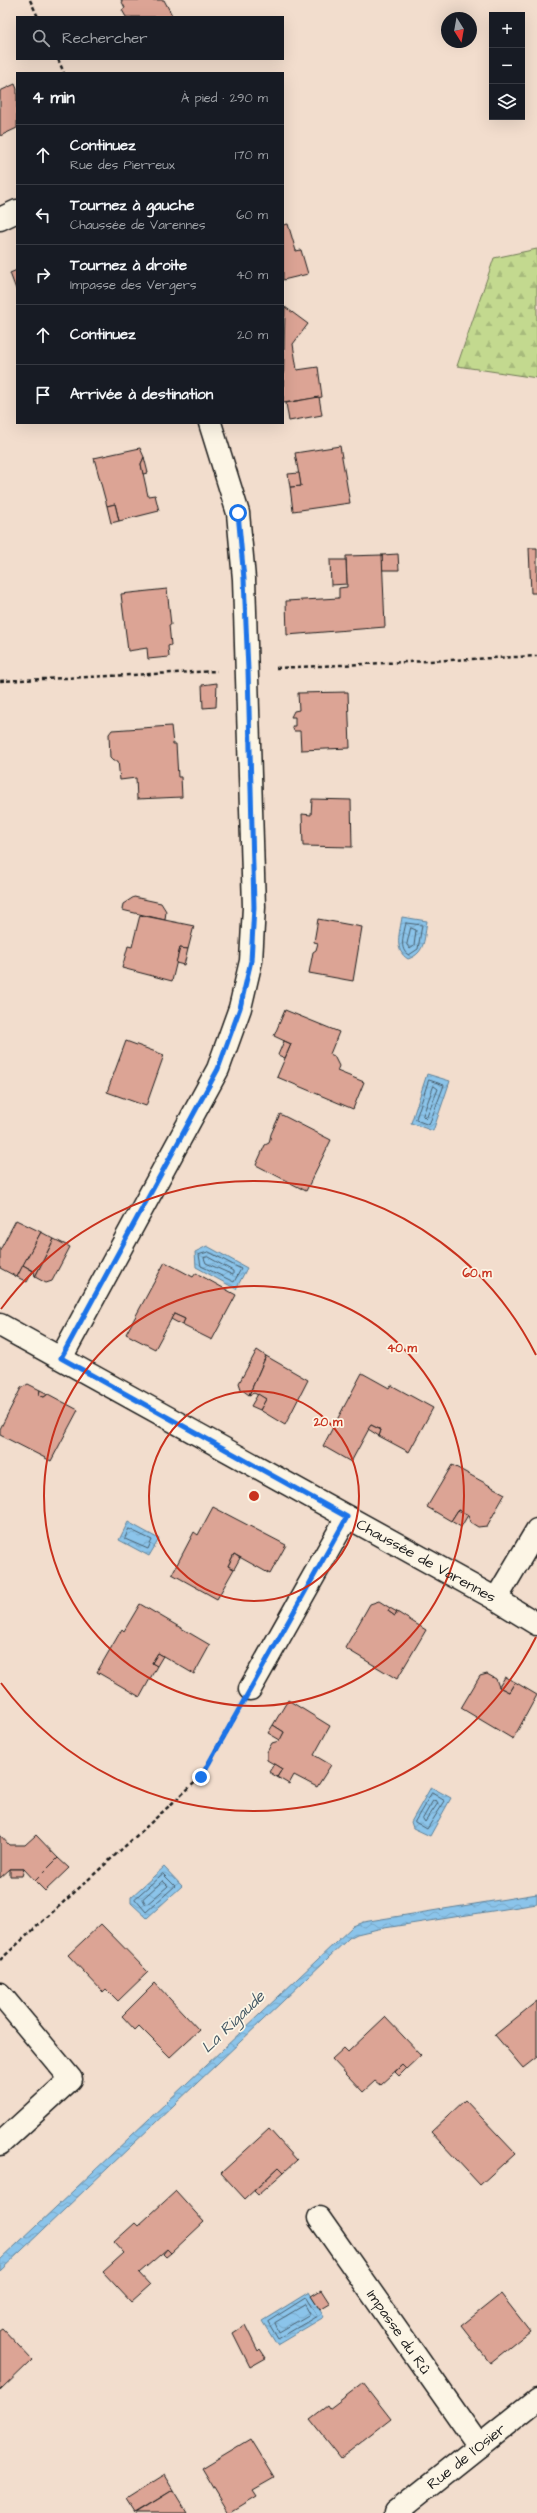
<!DOCTYPE html>
<html lang="fr">
<meta charset="utf-8">
<style>
:root{--surface:#171b24;--page:#20242c;--text:#f1f3f6;--muted:#9ea1a6;--line:#363941}
body{margin:0;font-family:"Architects Daughter",sans-serif;background:var(--page);color:var(--text)}
.controls{position:absolute;right:12px;top:12px;display:grid;overflow:hidden;border-radius:0px;box-shadow:0 4px 16px #0002}
.controls button{width:36px;height:36px;display:grid;place-items:center;padding:0;border:0;border-bottom:1px solid var(--line);background:var(--surface);color:var(--text);font:20px sans-serif}
.compass{position:absolute;left:441px;top:12px;width:36px;height:36px;border-radius:50%;background:var(--surface);box-shadow:0 4px 16px #0002;rotate:169deg}
.stop{position:absolute;width:12px;height:12px;margin:-9px;border:3px solid #1a73e8;border-radius:50%;background:#fff}
.stop.end{background:#1a73e8;border-color:#fff;box-shadow:0 1px 4px #0008}
.list{margin:0;padding:0;list-style:none}
h2{display:flex;justify-content:space-between;align-items:center;height:52px;margin:0;padding:0 16px;font-size:17px}
h2 small{font-size:13px;font-weight:400;color:var(--muted)}
.list li{display:grid;grid-template-columns:26px 1fr auto;gap:12px;align-items:center;box-sizing:border-box;height:60px;padding:0 16px;border-top:1px solid var(--line)}
.list b{display:block;font-size:15px;white-space:nowrap}
.list p{margin:0;font-size:13px;white-space:nowrap;color:var(--muted)}
.list em{font-size:13px;font-style:normal;color:var(--muted)}
.icon{flex:none;width:22px;height:22px;fill:none;stroke:currentColor;stroke-width:2;stroke-linecap:round;stroke-linejoin:round}
.map{position:relative;flex:none;width:537px;height:2513px;overflow:hidden}
.search{position:absolute;background:var(--surface);box-shadow:0 4px 16px #0002;left:16px;top:16px;width:268px;height:44px;display:flex;align-items:center;gap:10px;box-sizing:border-box;padding:0 14px;border-radius:0px;color:var(--muted);font-size:15px}
.panel{position:absolute;background:var(--surface);box-shadow:0 4px 16px #0002;left:16px;top:72px;width:268px;height:352px;border-radius:0px}
.map>svg:first-child{display:block}
.forest{fill:url(#forest-firs);stroke:#707a56}
.water{fill:url(#water-waves);stroke:#5f8198}
.lines{fill:none;stroke-linecap:round;stroke-linejoin:round}
.shore{stroke:#485f6e;stroke-width:1}
.building{fill:#dca495;stroke:#1c1c1c}
.street-casing{stroke:#1c1c1c;stroke-width:25}
.path{stroke:#1c1c1c;stroke-width:2.5;stroke-dasharray:4 3;stroke-linecap:butt}
.street{stroke:#fcf5e5;stroke-width:22}
.route{stroke:#1a73e8;stroke-width:5}
.ring{fill:none;stroke:#c8321e;stroke-width:2}
.labels{text-anchor:middle;dominant-baseline:central;stroke-width:3.5;stroke-linejoin:round;paint-order:stroke}
.street-label{font-size:15px;fill:#1c1c1c;stroke:#fcf5e5}
.water-label{font-size:16px;font-style:italic;fill:#435764;stroke:#fcf5e5}
.centre{fill:#c8321e;stroke:#fcf5e5;stroke-width:2}
.ring-label{font-size:12px;text-anchor:middle;font-weight:bold;fill:#c8321e;stroke:#fcf5e5;stroke-width:3.5;stroke-linejoin:round;paint-order:stroke}
</style>
<div class="map">
<svg width="537" height="2513" viewBox="0 0 537 2513">
<defs>
<pattern id="forest-firs" width="22" height="20" patternUnits="userSpaceOnUse"><rect width="22" height="20" fill="#c3d98f"/><path d="M5 1l3.5 6h-7zM16 11l3.5 6h-7z" fill="#a7ba7b"/></pattern>
<pattern id="water-waves" width="16" height="10" patternUnits="userSpaceOnUse"><rect width="16" height="10" fill="#8bc4ea"/><path d="M0 5q4-4 8 0t8 0" fill="none" stroke="#77a8c8"/></pattern>
</defs>
<rect width="100%" height="100%" fill="#f2ddcd"/>
<filter id="ink" filterUnits="userSpaceOnUse"><feTurbulence type="fractalNoise" baseFrequency=".025" numOctaves="2"/><feDisplacementMap in="SourceGraphic" scale="8" xChannelSelector="R" yChannelSelector="G"/><feConvolveMatrix kernelMatrix="1 2 1 2 8 2 1 2 1" color-interpolation-filters="sRGB"/></filter>
<g filter="url(#ink)">
<!-- forest -->
<polygon class="forest" points="537,249 537,378 457,366 494,258"/>
<!-- water -->
<g class="water">
<path d="M 402,917 L 427,921 C 424,938 426,953 408,959 C 393,950 400,932 402,917 Z"/>
<polygon points="427,1074 450,1081 433,1131 411,1123"/>
<polygon points="207,1246 247,1268 236,1289 196,1267 195,1252"/>
<polygon points="128,1522 159,1539 149,1556 119,1540"/>
<polygon points="431,1787 451,1798 430,1836 413,1828 411,1822"/>
<polygon points="164,1867 182,1886 147,1918 131,1903 131,1897"/>
<polygon points="537,1894 537,1904 378,1929 357,1934 349,1938 0,2271 0,2260 353,1926 363,1922"/>
<polygon points="309,2292 324,2317 277,2345 262,2321"/>
</g>
<g class="lines">
<!-- shore -->
<g class="shore">
<path d="M 406,923 L 422,925 L 418,949 L 409,955 C 398,950 404,933 406,923 Z"/>
<polygon points="411,928 416,930 414,946 410,949 407,945"/>
<polygon points="429,1080 444,1085 429,1125 416,1120"/>
<polygon points="434,1086 438,1089 426,1119 423,1116"/>
<polygon points="209,1252 241,1269 234,1282 201,1266 199,1255"/>
<polygon points="208,1257 233,1271 233,1275 206,1263 204,1258"/>
<polygon points="129,1529 152,1540 148,1549 125,1539"/>
<polygon points="432,1793 445,1801 427,1829 415,1822"/>
<polygon points="433,1801 436,1800 438,1803 425,1822 423,1819"/>
<polygon points="163,1874 175,1886 146,1912 135,1899"/>
<polygon points="163,1881 168,1886 146,1905 143,1899"/>
<polygon points="306,2298 317,2316 278,2339 268,2322"/>
<polygon points="305,2305 310,2314 279,2332 275,2323"/>
</g>
</g>
<!-- building -->
<g class="building">
<polygon points="121,0 164,0 173,17 126,17 122,10 125,8"/>
<polygon points="15,84 17,89 17,128 0,136 0,91"/>
<polygon points="288,224 296,251 301,250 308,274 283,280 283,225"/>
<polygon points="17,270 17,292 10,273"/>
<polygon points="285,307 308,324 293,344 297,370 318,367 322,397 283,403"/>
<polygon points="319,397 322,415 289,421 286,403"/>
<polygon points="340,446 350,503 293,511 290,487 301,486 295,453"/>
<polygon points="140,448 144,457 141,464 148,496 155,495 159,511 119,521 115,504 107,506 94,458"/>
<polygon points="144,457 148,473 143,474 141,464"/>
<polygon points="299,473 301,486 290,487 288,474"/>
<polygon points="115,504 119,521 111,523 107,506"/>
<polygon points="529,548 537,548 537,593 531,593"/>
<polygon points="398,554 399,570 382,570 382,555"/>
<polygon points="382,555 385,627 287,635 286,601 339,598 339,588 347,587 346,556"/>
<polygon points="330,560 346,560 347,584 331,585"/>
<polygon points="167,589 171,625 169,625 171,645 168,646 169,657 148,659 147,648 128,651 121,594"/>
<polygon points="217,683 216,707 203,708 202,685"/>
<polygon points="348,692 350,748 301,750 300,731 294,731 292,726 295,726 295,717 291,717 294,711 299,710 298,693"/>
<polygon points="171,726 173,744 176,744 178,777 181,777 182,797 137,799 136,778 120,780 118,761 113,761 110,758 109,734 112,730"/>
<polygon points="312,799 351,800 352,847 303,846 302,814 311,815"/>
<polygon points="134,897 161,903 166,911 165,920 122,910 123,904"/>
<polygon points="140,915 194,926 188,949 180,948 172,981 122,968 128,946 132,947"/>
<polygon points="318,919 362,927 353,981 309,973 313,952 316,950 318,943 314,942"/>
<polygon points="180,948 188,949 184,965 176,963"/>
<polygon points="285,1010 339,1032 330,1054 334,1056 339,1066 337,1071 364,1082 353,1109 277,1077 291,1044 274,1036"/>
<polygon points="126,1041 164,1055 146,1106 107,1092"/>
<polygon points="284,1041 291,1044 285,1058 278,1055"/>
<polygon points="280,1114 331,1140 306,1191 256,1165 265,1145 269,1143 271,1134"/>
<polygon points="16,1220 41,1232 17,1277 0,1268 0,1250"/>
<polygon points="41,1232 54,1239 35,1277 34,1271 23,1265"/>
<polygon points="54,1239 70,1247 52,1281 46,1283 35,1277"/>
<polygon points="165,1262 193,1277 196,1273 236,1295 212,1340 182,1325 185,1319 174,1314 155,1349 126,1334"/>
<polygon points="23,1265 33,1271 27,1282 17,1277"/>
<polygon points="174,1314 185,1319 182,1325 171,1319"/>
<polygon points="257,1350 266,1356 249,1395 241,1389 239,1383"/>
<polygon points="266,1356 308,1380 285,1425 260,1410 266,1399 254,1393 249,1395"/>
<polygon points="362,1373 389,1388 391,1385 433,1408 409,1452 379,1436 381,1430 371,1425 351,1462 323,1446"/>
<polygon points="28,1384 40,1390 39,1395 44,1397 48,1394 78,1410 51,1461 0,1435 0,1429 21,1388"/>
<polygon points="40,1390 48,1394 44,1397 39,1395"/>
<polygon points="258,1394 266,1399 260,1410 251,1406"/>
<polygon points="371,1425 381,1430 379,1436 368,1429"/>
<polygon points="452,1465 505,1494 487,1526 478,1527 470,1522 468,1515 458,1510 451,1521 427,1507"/>
<polygon points="213,1507 286,1545 270,1574 234,1554 228,1566 234,1569 217,1599 172,1574 194,1532 198,1535"/>
<polygon points="458,1510 468,1515 461,1527 451,1521"/>
<polygon points="234,1554 240,1558 234,1569 228,1566"/>
<polygon points="379,1601 390,1608 388,1611 395,1616 397,1612 426,1630 397,1679 345,1648 370,1604"/>
<polygon points="140,1604 210,1645 194,1674 158,1653 152,1663 157,1666 140,1697 97,1672 122,1629 124,1631"/>
<polygon points="390,1608 397,1612 395,1616 388,1611"/>
<polygon points="158,1653 163,1656 157,1666 152,1663"/>
<polygon points="487,1674 496,1679 499,1687 509,1692 515,1682 537,1695 513,1739 461,1708 480,1676"/>
<polygon points="505,1677 515,1682 509,1692 499,1687"/>
<polygon points="288,1700 330,1726 314,1755 331,1765 317,1787 294,1775 289,1784 277,1777 282,1769 267,1760 267,1752 272,1743 279,1741 284,1732 273,1725"/>
<polygon points="273,1725 284,1732 280,1740 268,1733"/>
<polygon points="274,1764 282,1769 277,1777 269,1772"/>
<polygon points="0,1835 9,1845 25,1845 36,1835 58,1858 35,1881 24,1869 10,1869 0,1878"/>
<polygon points="58,1858 69,1868 45,1891 35,1881"/>
<polygon points="10,1869 24,1869 22,1876 10,1876"/>
<polygon points="101,1924 148,1972 118,2001 106,1989 103,1992 68,1955"/>
<polygon points="155,1983 199,2030 170,2057 139,2026 135,2030 122,2016"/>
<polygon points="537,2001 537,2057 523,2068 495,2035"/>
<polygon points="385,2017 421,2055 406,2069 402,2065 380,2085 375,2081 363,2092 332,2059 344,2048 348,2052"/>
<polygon points="402,2065 406,2069 399,2076 395,2072"/>
<polygon points="465,2100 515,2153 480,2185 431,2132"/>
<polygon points="269,2129 297,2160 284,2172 279,2167 245,2199 221,2173"/>
<polygon points="279,2167 284,2172 258,2195 254,2191"/>
<polygon points="176,2191 204,2222 171,2253 167,2249 139,2273 150,2285 131,2302 103,2272 124,2253 114,2242 135,2223 138,2226"/>
<polygon points="167,2249 171,2253 166,2257 163,2254"/>
<polygon points="321,2290 330,2304 320,2310 311,2296"/>
<polygon points="501,2294 530,2331 490,2363 461,2326"/>
<polygon points="245,2325 258,2351 260,2349 266,2358 250,2367 233,2333"/>
<polygon points="3,2329 32,2360 0,2391 0,2331"/>
<polygon points="363,2383 391,2419 341,2458 310,2419 327,2406 329,2409"/>
<polygon points="250,2439 274,2478 253,2490 257,2496 229,2513 202,2468"/>
<polygon points="164,2475 173,2490 135,2513 126,2499"/>
<polygon points="173,2490 187,2513 136,2513"/>
</g>
<g class="lines">
<!-- street casing -->
<g class="street-casing">
<g id="street">
<polyline points="0,219 17,211"/>
<path id="s1" d="M 0,1325 L 496,1599 L 537,1624"/>
<polyline points="61,1358 218,1069 240,1008 251,961 254,907 244,579 238,513 210,423"/>
<polyline points="496,1599 537,1530"/>
<polyline points="250,1689 347,1517"/>
<polyline points="0,1994 71,2079 0,2144"/>
<path id="s2" d="M 319,2218 L 479,2446"/>
<path id="s3" d="M 395,2513 L 537,2400"/>
</g>
</g>
<!-- path -->
<g class="path">
<polyline points="30,0 38,17"/>
<polyline points="58,59 64,73"/>
<polyline points="276,668 537,656"/>
<polyline points="0,681 217,671"/>
<polyline points="0,1960 201,1777 236,1715"/>
</g>
<!-- street -->
<use href="#street" class="street"/>
</g>
</g>
<g class="lines" filter="url(#ink)">
<!-- route -->
<polyline class="route" points="201,1777 347,1517 61,1358 218,1069 240,1008 251,961 254,907 248,670 244,579 238,513"/>
</g>
<!-- distance rings -->
<g class="ring">
<circle cx="254" cy="1496" r="105"/>
<circle cx="254" cy="1496" r="210"/>
<path d="M536 1637A315 315 0 0 1 1 1683M1 1309A315 315 0 0 1 536 1355"/>
</g>
<g class="labels">
<!-- street labels -->
<g class="street-label">
<text stroke="none"><textPath href="#s1" startOffset="487">Chaussée de Varennes</textPath></text>
<text stroke="none"><textPath href="#s2" startOffset="139">Impasse du Rû</textPath></text>
<text stroke="none"><textPath href="#s3" startOffset="91">Rue de l'Osier</textPath></text>
</g>
<!-- water labels -->
<g class="water-label">
<text transform="translate(233 2022) rotate(-44)">La Rigaude</text>
</g>
</g>
<circle cx="254" cy="1496" r="6" class="centre"/>
<g class="ring-label">
<text x="477" y="1277">60 m</text>
<text x="402" y="1352">40 m</text>
<text x="328" y="1426">20 m</text>
</g>
</svg>
<div class="controls">
<button>+</button>
<button>−</button>
<button><svg class="icon" aria-label="layers" viewBox="0 0 24 24"><path d="M12 4l9 5-9 5-9-5zM3 14l9 5 9-5"/></svg></button>
</div>
<svg class="compass" viewBox="-18 -18 36 36"><path d="M0-13l5 13h-10z" fill="#e53935"/><path d="M0 13l5-13h-10z" fill="#9ea1a6"/></svg>
<div class="stop" style="left:238px;top:513px"></div>
<div class="stop end" style="left:201px;top:1777px"></div>
<div class="search"><svg class="icon" aria-label="search" viewBox="0 0 24 24"><circle cx="10" cy="10" r="6"/><path d="M15 15l6 6"/></svg>Rechercher</div>
<section class="panel">
<h2>4 min<small>À pied · 290 m</small></h2>
<ul class="list">
<li><svg class="icon" aria-label="ahead" viewBox="0 0 24 24"><path d="M12 20V5M6 11l6-6 6 6"/></svg><div><b>Continuez</b><p>Rue des Pierreux</p></div><em>170 m</em></li>
<li><svg class="icon" aria-label="left" viewBox="0 0 24 24"><path d="M17 20v-9H6M10 6l-5 5 5 5"/></svg><div><b>Tournez à gauche</b><p>Chaussée de Varennes</p></div><em>60 m</em></li>
<li><svg class="icon" aria-label="right" viewBox="0 0 24 24"><path d="M7 20v-9h11M14 6l5 5-5 5"/></svg><div><b>Tournez à droite</b><p>Impasse des Vergers</p></div><em>40 m</em></li>
<li><svg class="icon" aria-label="ahead" viewBox="0 0 24 24"><path d="M12 20V5M6 11l6-6 6 6"/></svg><div><b>Continuez</b></div><em>20 m</em></li>
<li><svg class="icon" aria-label="arrive" viewBox="0 0 24 24"><path d="M6 21V4h12l-3 4 3 4H6"/></svg><div><b>Arrivée à destination</b></div></li>
</ul>
</section>
</div>
